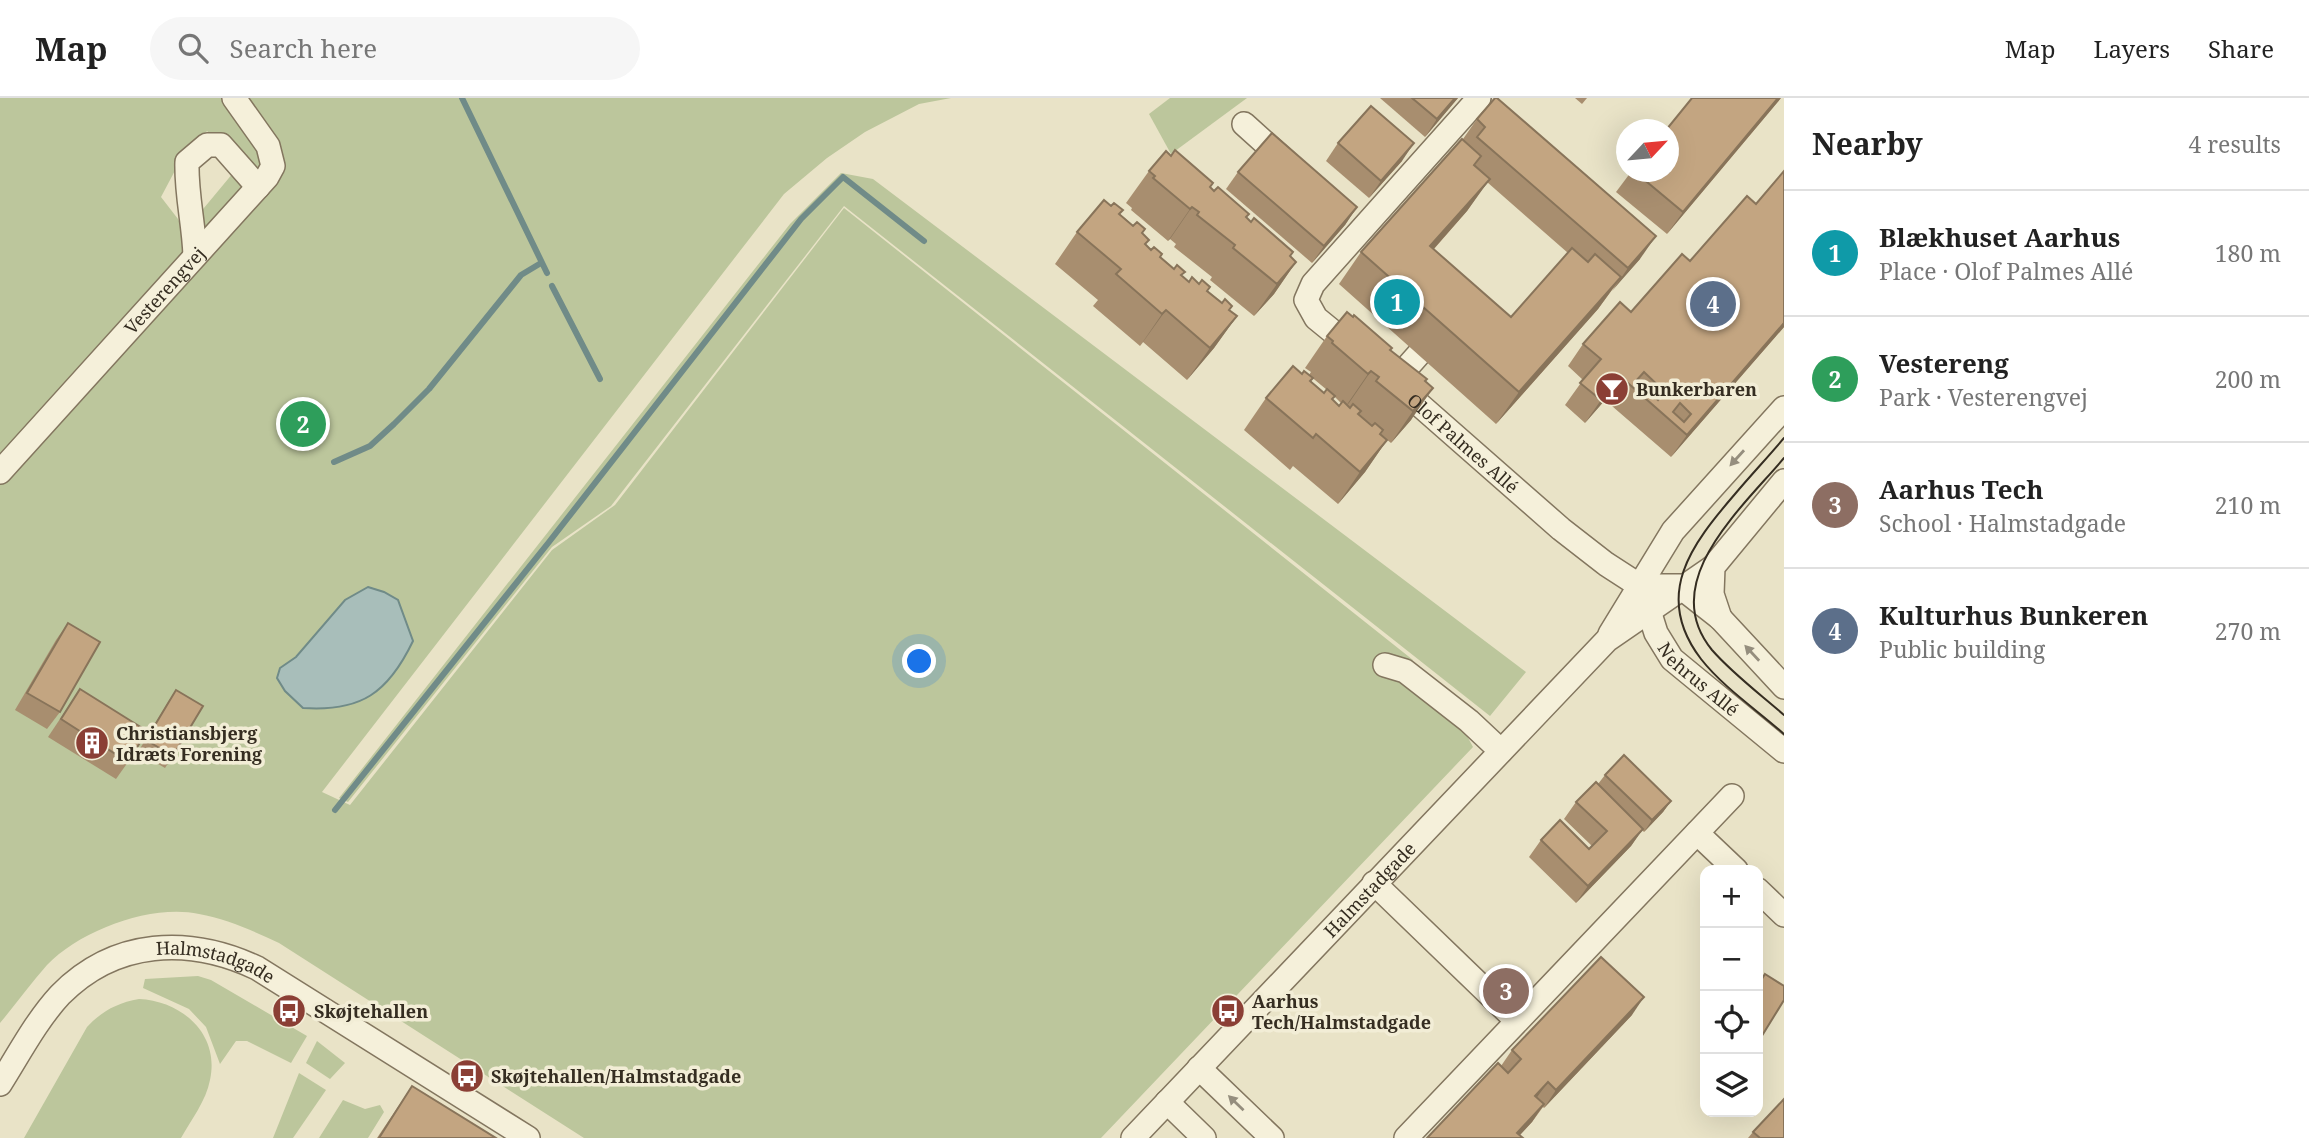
<!DOCTYPE html>
<meta charset="utf-8">
<style>
:root{--surface:#fff;--page:#f6f6f6;--text:#222;--muted:#767676;--line:#e0e0e0;--accent:#8b3f35}
body{margin:0;font-family:"Noto Serif",serif;background:var(--page);color:var(--text)}
.controls{position:absolute;right:21px;bottom:21px;display:grid;overflow:hidden;border-radius:14px;box-shadow:0 7px 28px #0002}
.controls button{width:63px;height:63px;display:grid;place-items:center;padding:0;border:0;border-bottom:2px solid var(--line);background:var(--surface);color:var(--text);font:35px sans-serif}
.compass{position:absolute;left:1616px;top:21px;width:63px;height:63px;border-radius:50%;background:var(--surface);box-shadow:0 7px 28px #0002;rotate:64deg}
.you{position:absolute;left:920px;top:564px;width:24px;height:24px;margin:-18px;border:5px solid #fff;border-radius:50%;background:#1a73e8;box-shadow:0 0 0 10px #1a73e833}
.badge{display:grid;place-items:center;width:46px;height:46px;border-radius:50%;background:var(--accent);color:#fff;font-size:23px;font-weight:700}
.pin{position:absolute;translate:-50% -50%;border:4px solid #fff;box-shadow:0 2px 7px #0006}
.list{margin:0;padding:0;list-style:none}
h2{display:flex;justify-content:space-between;align-items:center;height:91px;margin:0;padding:0 28px;font-size:30px}
h2 small{font-size:23px;font-weight:400;color:var(--muted)}
.list li{display:grid;grid-template-columns:46px 1fr auto;gap:21px;align-items:center;box-sizing:border-box;height:126px;padding:0 28px;border-top:2px solid var(--line)}
.list b{display:block;font-size:26px;white-space:nowrap}
.list p{margin:0;font-size:23px;white-space:nowrap;color:var(--muted)}
.list em{font-size:23px;font-style:normal;color:var(--muted)}
.icon{flex:none;width:38px;height:38px;fill:none;stroke:currentColor;stroke-width:2;stroke-linecap:round;stroke-linejoin:round}
.map{position:relative;flex:none;width:1784px;height:1040px;overflow:hidden}
header{display:flex;align-items:center;gap:42px;box-sizing:border-box;height:98px;padding:0 35px;background:var(--surface);border-bottom:2px solid var(--line)}
header strong{font-size:33px}
nav{display:flex;gap:38px;margin-inline-start:auto;font-size:24px}
.search{width:490px;height:63px;background:var(--page);display:flex;align-items:center;gap:18px;box-sizing:border-box;padding:0 24px;border-radius:38px;color:var(--muted);font-size:26px}
main{display:flex}
aside{flex:1;background:var(--surface)}
.map>svg:first-child{display:block}
.green{fill:#bcc69c;fill-rule:evenodd}
.water{fill:#a8beba;stroke:#708b88;stroke-width:2}
.lines{fill:none;stroke-linecap:round;stroke-linejoin:round}
.stream{stroke:#708b88;stroke-width:6}
.minor-casing{stroke:#83765f;stroke-width:26}
.minor{stroke:#f5f0da;stroke-width:23}
.tram{stroke:#352d21;stroke-width:2}
.wall{fill:#a88e6f;fill-rule:evenodd}
.shaded-wall{fill:#88745a}
.building{fill:#c3a581;stroke:#88745a;stroke-width:2;fill-rule:evenodd}
.oneway{fill:#958e7e}
.labels{text-anchor:middle;dominant-baseline:central;stroke-width:7;stroke-linejoin:round;paint-order:stroke}
.street-label{font-size:18px;fill:#352d21;stroke:#f2edd6}
.poi-label{font-size:18px;font-weight:bold;fill:#352d21;stroke:#f2edd6;text-anchor:start}
</style>
<header>
<strong>Map</strong>
<div class="search"><svg class="icon" aria-label="search" viewBox="0 0 24 24"><circle cx="10" cy="10" r="6"/><path d="M15 15l6 6"/></svg>Search here</div>
<nav><a>Map</a><a>Layers</a><a>Share</a></nav>
</header>
<main>
<div class="map">
<svg width="1784" height="1040" viewBox="0 0 1784 1040">
<rect width="100%" height="100%" fill="#e9e3c7"/>
<!-- green -->
<g class="green">
<path d="M 0,0 L 951,0 L 919,6 L 865,34 L 827,60 L 784,96 L 322,694 L 350,707 L 552,452 L 615,407 L 844,110 L 1413,562 L 1401,579 L 1459,623 L 1473,649 L 1101,1040 L 584,1040 L 279,845 C 253,833 227,821 199,816 C 151,806 81,832 47,867 C 31,885 16,906 0,925 ZM 207,33 L 243,63 L 184,134 L 178,121 L 161,99 L 179,65 Z"/>
<polygon points="1170,0 1247,0 1171,56 1149,16"/>
<polygon points="841,75 873,81 1526,574 1490,618 844,108 611,408 552,449 348,704 339,700 790,126"/>
<polygon points="198,878 211,882 307,938 291,965 247,943 236,943 220,966 206,929 189,911 143,890 145,881"/>
<path d="M 139,901 C 182,903 220,936 210,982 C 206,1003 191,1022 181,1040 L 24,1040 L 87,929 C 102,913 117,905 139,901 Z"/>
<polygon points="317,943 345,965 330,981 306,965"/>
<polygon points="299,975 326,992 293,1040 273,1040"/>
<polygon points="343,1002 365,1011 380,1007 384,1014 368,1040 319,1040"/>
</g>
<!-- water -->
<path class="water" d="M 368,489 L 384,494 L 398,502 L 413,543 C 388,595 361,614 303,610 L 285,593 L 277,580 L 280,570 L 296,559 L 345,502 Z"/>
<g class="lines">
<!-- stream -->
<g class="stream">
<polyline points="462,0 547,175"/>
<polyline points="552,188 600,281"/>
<polyline points="334,364 370,348 394,326 429,291 521,177 541,165"/>
<polyline points="335,712 549,444 801,121 843,79 924,143"/>
</g>
<!-- minor casing -->
<g class="minor-casing">
<g id="minor">
<polyline points="1244,26 1286,64"/>
<path d="M 195,158 C 194,126 186,96 187,64 L 207,47 L 221,47 L 258,89"/>
<polyline points="1354,251 1316,220 1306,202 1313,186 1479,0"/>
<polyline points="1394,284 1418,257"/>
<path id="s1" d="M 1397,287 L 1561,431 L 1606,466 L 1640,488 L 1680,488 L 1683,491 L 1720,520 L 1784,589"/>
<path id="s2" d="M 0,374 L 267,79 L 273,68 L 268,48 L 234,0"/>
<path id="s3" d="M 1645,500 L 1656,535 L 1672,561 L 1784,653"/>
<polyline points="1720,520 1712,496 1713,469 1784,383"/>
<polyline points="1610,536 1673,433 1784,310"/>
<polyline points="1385,567 1405,573 1469,623 1501,653"/>
<polyline points="1697,735 1736,772"/>
<polyline points="1374,785 1517,923"/>
<polyline points="1758,792 1784,817"/>
<polyline points="1199,970 1272,1040"/>
<path id="s4" d="M 0,986 C 19,956 36,923 60,897 C 115,841 189,838 257,870 L 528,1040"/>
<polyline points="1167,1004 1204,1040"/>
<path id="s5" d="M 1133,1040 L 1607,542 L 1713,469"/>
<polyline points="1406,1040 1732,698"/>
</g>
</g>
<!-- minor -->
<use href="#minor" class="minor"/>
<!-- tram -->
<g class="tram">
<path d="M 1784,340 C 1768,359 1751,377 1735,396 C 1692,446 1652,497 1701,561 C 1723,589 1757,612 1784,636"/>
<path d="M 1784,360 C 1743,409 1656,484 1712,552 C 1733,576 1760,596 1784,617"/>
</g>
</g>
<!-- wall -->
<g class="wall">
<polygon points="1380,0 1458,0 1425,39"/>
<polygon points="1575,0 1587,0 1582,6"/>
<polygon points="1781,0 1667,136 1616,94 1631,74 1669,74"/>
<path d="M 1477,21 L 1640,161 L 1612,192 L 1598,211 L 1496,326 L 1339,186 L 1361,154 L 1463,41 ZM 1487,84 L 1568,155 L 1511,219 L 1434,151 L 1467,113 Z"/>
<polygon points="1338,45 1402,63 1369,100 1326,63"/>
<polygon points="1149,73 1210,89 1296,164 1274,196 1254,218 1210,182 1212,179 1174,149 1176,146 1170,141 1168,143 1131,112 1132,110 1126,105"/>
<polygon points="1784,73 1784,229 1671,359 1605,302 1585,325 1565,307 1583,282 1568,268 1583,246 1631,214 1690,163 1756,106"/>
<polygon points="1238,74 1357,109 1345,127 1312,165 1226,91"/>
<polygon points="1120,116 1142,135 1146,147 1189,184 1208,193 1237,218 1214,250 1187,282 1143,244 1140,248 1093,208 1098,202 1055,166 1077,134"/>
<path d="M 1327,238 L 1390,252 L 1426,283 L 1411,322 L 1391,345 L 1380,336 L 1387,342 L 1365,374 L 1338,406 L 1293,368 L 1290,372 L 1244,332 L 1266,300 L 1311,283 L 1324,295 L 1327,292 L 1309,277 L 1311,274 L 1305,270 ZM 1334,298 L 1341,305 L 1339,308 L 1332,302 Z"/>
<polygon points="68,525 60,614 47,631 15,612 56,542"/>
<polygon points="80,591 128,664 116,681 48,639"/>
<polygon points="176,592 173,658 165,670 138,654 168,604"/>
<polygon points="1605,677 1671,703 1663,714 1644,734 1642,732 1631,748 1576,805 1529,759 1541,742 1589,751 1592,748 1564,721 1576,704 1598,686"/>
<polygon points="1632,917 1544,1010 1543,1009 1532,1024 1520,1037 1427,1040 1501,968 1512,952"/>
<polygon points="412,988 496,1040 377,1040"/>
<polygon points="1753,1034 1784,1040 1748,1040"/>
</g>
<!-- shaded-wall -->
<g class="shaded-wall">
<polygon points="1455,0 1458,0 1425,39 1437,21"/>
<polygon points="1778,0 1781,0 1667,136 1683,114"/>
<polygon points="1414,45 1402,63 1369,100 1381,83"/>
<polygon points="1490,81 1467,113 1408,180 1430,148"/>
<polygon points="1192,109 1170,141 1168,143 1190,111"/>
<polygon points="1357,109 1345,127 1312,165 1324,148"/>
<polygon points="1656,138 1640,161 1612,193 1628,170"/>
<polygon points="1296,164 1274,196 1254,218 1277,186"/>
<polygon points="1621,179 1598,211 1496,326 1519,294"/>
<polygon points="1166,212 1143,244 1140,248 1162,216"/>
<polygon points="1237,218 1214,250 1187,282 1210,250"/>
<polygon points="1784,225 1784,229 1671,359 1687,337"/>
<polygon points="1371,273 1349,305 1346,308 1368,276"/>
<polygon points="1621,279 1605,302 1585,325 1601,302"/>
<polygon points="1433,290 1411,322 1391,345 1413,313"/>
<polygon points="1387,342 1365,374 1338,406 1360,374"/>
<polygon points="1671,703 1663,714 1644,734 1652,722"/>
<polygon points="1643,731 1631,748 1576,805 1588,788"/>
<polygon points="1644,899 1632,917 1544,1010 1556,992"/>
<polygon points="1548,984 1535,1002 1535,998"/>
<polygon points="1544,1006 1532,1024 1517,1040 1517,1035"/>
</g>
<!-- building -->
<g class="building">
<polygon points="1412,0 1455,0 1437,21"/>
<polygon points="1495,0 1497,0 1656,138 1628,170 1477,39 1485,29 1477,21"/>
<polygon points="1692,0 1778,0 1683,114 1635,74 1669,74 1669,32 1666,32"/>
<polygon points="1371,8 1414,45 1381,83 1338,45"/>
<polygon points="1272,35 1357,109 1324,148 1238,74"/>
<polygon points="1462,41 1481,58 1474,67 1490,81 1430,148 1511,219 1572,150 1588,164 1595,156 1621,179 1519,294 1361,154"/>
<polygon points="1175,52 1213,85 1210,89 1214,93 1218,89 1249,116 1246,119 1251,124 1254,120 1293,154 1290,158 1296,164 1277,186 1233,150 1235,147 1197,117 1199,114 1192,109 1190,111 1153,80 1155,78 1149,73 1166,53 1171,58"/>
<path d="M 1784,73 L 1784,225 L 1687,337 L 1621,279 L 1601,302 L 1580,285 L 1601,261 L 1583,246 L 1620,204 L 1631,214 L 1682,156 L 1690,163 L 1747,98 L 1756,106 ZM 1644,274 L 1665,294 L 1658,302 L 1636,283 ZM 1680,305 L 1691,316 L 1684,324 L 1673,314 Z"/>
<polygon points="1104,102 1111,108 1114,105 1123,112 1119,116 1133,128 1137,124 1145,131 1142,135 1149,142 1145,146 1151,152 1154,149 1162,156 1160,159 1174,171 1177,167 1185,174 1181,177 1189,184 1192,179 1199,186 1202,182 1210,189 1207,193 1222,205 1225,201 1232,208 1229,212 1237,218 1210,250 1166,212 1162,216 1116,176 1121,171 1077,134"/>
<polygon points="1347,214 1353,219 1354,217 1392,250 1390,252 1427,281 1425,283 1433,290 1413,313 1376,283 1379,279 1371,273 1368,276 1332,245 1333,243 1327,238"/>
<polygon points="1293,268 1302,276 1304,273 1313,280 1310,283 1324,295 1327,291 1335,298 1332,301 1339,308 1343,303 1350,310 1353,306 1361,313 1358,316 1372,328 1375,325 1383,332 1380,336 1387,342 1360,374 1316,336 1313,340 1266,300"/>
<polygon points="68,525 100,544 60,614 27,595"/>
<polygon points="80,591 147,633 128,664 61,621"/>
<polygon points="176,592 203,608 173,658 146,642"/>
<polygon points="1624,657 1671,703 1652,722 1605,677"/>
<polygon points="1596,684 1643,731 1588,788 1541,742 1560,722 1589,751 1607,733 1576,704"/>
<polygon points="1601,859 1644,899 1556,992 1548,984 1535,998 1544,1006 1517,1035 1523,1040 1427,1040 1498,965 1508,975 1521,961 1512,952"/>
<polygon points="1765,876 1784,888 1784,902 1760,941 1758,940 1758,887"/>
<polygon points="412,988 496,1040 379,1040"/>
<polygon points="1784,1001 1784,1040 1760,1040 1753,1034"/>
</g>
<!-- one-way arrows -->
<defs><path id="oneway-solid" d="M-6-.8H1V-3.2L6.5 0L1 3.2V.8H-6Z" transform="scale(1.75)"/></defs>
<g class="oneway">
<use href="#oneway-solid" transform="translate(1737 360) rotate(132)"/>
<use href="#oneway-solid" transform="translate(1752 555) rotate(-133)"/>
<use href="#oneway-solid" transform="translate(1236 1005) rotate(-136)"/>
</g>
<!-- icons -->
<defs>
<g id="bar-disc" transform="scale(1.75)"><circle r="9.5" fill="#8b3f35" stroke="#f2edd6"/><path d="M-6-5H6L.8 .8V4.5H3.5V6h-7V4.5H-.8V.8Z" fill="#fff"/></g>
<g id="building-disc" transform="scale(1.75)"><circle r="9.5" fill="#8b3f35" stroke="#f2edd6"/><path d="M-4-6H4V6H1V3H-1V6H-4ZM-2.5-4.3h1.7v1.8h-1.7ZM.8-4.3h1.7v1.8H.8ZM-2.5-1h1.7V.8h-1.7ZM.8-1h1.7V.8H.8Z" fill="#fff"/></g>
<g id="bus-disc" transform="scale(1.75)"><circle r="9.5" fill="#8b3f35" stroke="#f2edd6"/><path d="M-5-6H5V4H4V6H2V4H-2V6H-4V4H-5ZM-3.5-4V0h7V-4ZM-3.5 1.2v1.5H-2V1.2ZM2 1.2v1.5H3.5V1.2Z" fill="#fff"/></g>
</defs>
<g fill-rule="evenodd">
<use href="#bar-disc" x="1612" y="291"/>
<use href="#building-disc" x="92" y="645"/>
<use href="#bus-disc" x="289" y="913"/>
<use href="#bus-disc" x="1228" y="913"/>
<use href="#bus-disc" x="467" y="978"/>
</g>
<g class="labels">
<!-- street labels -->
<g class="street-label">
<text stroke="none"><textPath href="#s2" startOffset="245">Vesterengvej</textPath></text>
<text stroke="none"><textPath href="#s1" startOffset="88">Olof Palmes Allé</textPath></text>
<text stroke="none"><textPath href="#s3" startOffset="100">Nehrus Allé</textPath></text>
<text stroke="none"><textPath href="#s5" startOffset="343">Halmstadgade</textPath></text>
<text stroke="none"><textPath href="#s4" startOffset="278">Halmstadgade</textPath></text>
</g>
<!-- poi labels -->
<g class="poi-label">
<text x="1636" y="291">Bunkerbaren</text>
<text x="116" y="635">Christiansbjerg<tspan x="116" dy="21">Idræts Forening</tspan></text>
<text x="1252" y="903">Aarhus<tspan x="1252" dy="21">Tech/Halmstadgade</tspan></text>
<text x="314" y="913">Skøjtehallen</text>
<text x="491" y="978">Skøjtehallen/Halmstadgade</text>
</g>
</g>
</svg>
<div class="controls">
<button>+</button>
<button>−</button>
<button><svg class="icon" aria-label="locate" viewBox="0 0 24 24"><circle cx="12" cy="12" r="6"/><path d="M12 2v4M12 18v4M2 12h4M18 12h4"/></svg></button>
<button><svg class="icon" aria-label="layers" viewBox="0 0 24 24"><path d="M12 4l9 5-9 5-9-5zM3 14l9 5 9-5"/></svg></button>
</div>
<svg class="compass" viewBox="-18 -18 36 36"><path d="M0-13l5 13h-10z" fill="#e53935"/><path d="M0 13l5-13h-10z" fill="#767676"/></svg>
<div class="you"></div>
<div class="pin badge" style="left:1397px;top:204px;background:#0f9aa8">1</div>
<div class="pin badge" style="left:303px;top:326px;background:#2e9e5b">2</div>
<div class="pin badge" style="left:1506px;top:893px;background:#8d6e63">3</div>
<div class="pin badge" style="left:1713px;top:206px;background:#5c6f8a">4</div>
</div>
<aside>
<h2>Nearby<small>4 results</small></h2>
<ul class="list">
<li><span class="badge" style="background:#0f9aa8">1</span><div><b>Blækhuset Aarhus</b><p>Place · Olof Palmes Allé</p></div><em>180 m</em></li>
<li><span class="badge" style="background:#2e9e5b">2</span><div><b>Vestereng</b><p>Park · Vesterengvej</p></div><em>200 m</em></li>
<li><span class="badge" style="background:#8d6e63">3</span><div><b>Aarhus Tech</b><p>School · Halmstadgade</p></div><em>210 m</em></li>
<li><span class="badge" style="background:#5c6f8a">4</span><div><b>Kulturhus Bunkeren</b><p>Public building</p></div><em>270 m</em></li>
</ul>
</aside>
</main>
